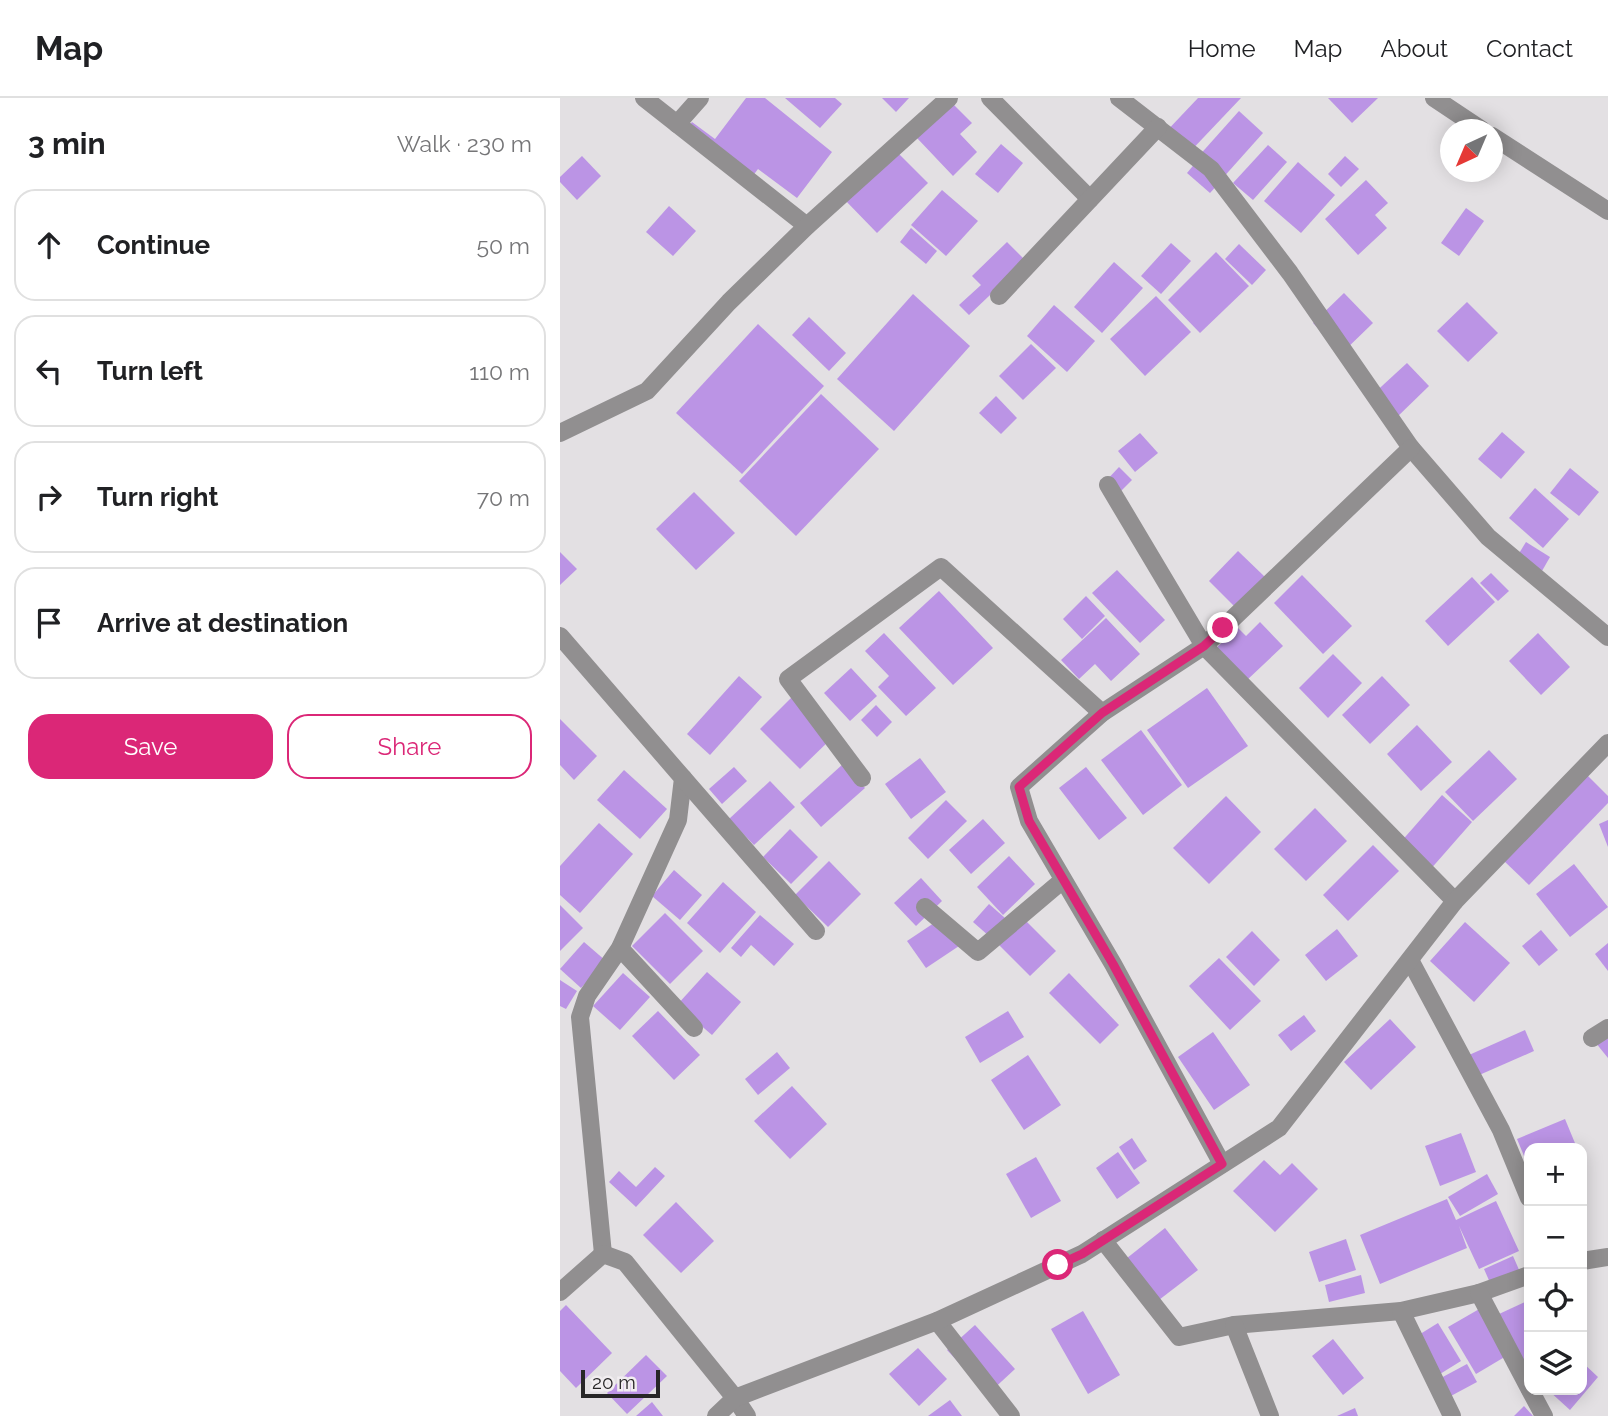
<!DOCTYPE html>
<meta charset="utf-8">
<style>
:root{--surface:#fff;--page:#f2f2f2;--text:#202124;--muted:#757577;--line:#e0e0e0;--accent:#db2777}
body{margin:0;font-family:Raleway,sans-serif;background:var(--page);color:var(--text)}
.controls{position:absolute;right:21px;bottom:21px;display:grid;overflow:hidden;border-radius:14px;box-shadow:0 4px 18px #0003}
.controls button{width:63px;height:63px;display:grid;place-items:center;padding:0;border:0;border-bottom:2px solid var(--line);background:var(--surface);color:var(--text);font:35px sans-serif}
.compass{position:absolute;left:880px;top:21px;width:63px;height:63px;border-radius:50%;background:var(--surface);box-shadow:0 4px 18px #0003;rotate:224deg}
.scale{position:absolute;left:21px;bottom:18px;width:79px;box-sizing:border-box;padding-left:7px;border:4px solid #272627;border-top:0;font-size:19px;line-height:24px;white-space:nowrap;color:#272627;-webkit-text-stroke:5px #f1edf0;paint-order:stroke}
.stop{position:absolute;width:21px;height:21px;margin:-16px;border:5px solid #db2777;border-radius:50%;background:#fff}
.stop.end{background:#db2777;border-color:#fff;box-shadow:0 2px 7px #0008}
.list{margin:0;padding:0;list-style:none}
h2{display:flex;justify-content:space-between;align-items:center;height:91px;margin:0;padding:0 28px;font-size:30px}
h2 small{font-size:23px;font-weight:400;color:var(--muted)}
.list li{display:grid;grid-template-columns:46px 1fr auto;gap:21px;align-items:center;box-sizing:border-box;height:112px;margin:0 14px 14px;padding:0 14px;border:2px solid var(--line);border-radius:21px}
.list b{display:block;font-size:26px;white-space:nowrap}
.list em{font-size:23px;font-style:normal;color:var(--muted)}
.actions{display:flex;gap:14px;padding:21px 28px}
.actions a{flex:1;padding:16px 0;border:2px solid var(--accent);border-radius:21px;text-align:center;font-size:24px;color:var(--accent)}
.actions .main{background:var(--accent);color:#fff}
.icon{flex:none;width:38px;height:38px;fill:none;stroke:currentColor;stroke-width:2;stroke-linecap:round;stroke-linejoin:round}
.map{position:relative;flex:none;width:1048px;height:1318px;overflow:hidden}
header{display:flex;align-items:center;gap:42px;box-sizing:border-box;height:98px;padding:0 35px;background:var(--surface);border-bottom:2px solid var(--line)}
header strong{font-size:33px}
nav{display:flex;gap:38px;margin-inline-start:auto;font-size:24px}
main{display:flex}
aside{flex:1;background:var(--surface)}
.map>svg:first-child{display:block}
.building{fill:#bb94e5}
.lines{fill:none;stroke-linecap:round;stroke-linejoin:round}
.minor{stroke:#918f90;stroke-width:18}
.route{stroke:#db2777;stroke-width:9}
</style>
<header>
<strong>Map</strong>
<nav><a>Home</a><a>Map</a><a>About</a><a>Contact</a></nav>
</header>
<main>
<aside>
<h2>3 min<small>Walk · 230 m</small></h2>
<ul class="list">
<li><svg class="icon" aria-label="ahead" viewBox="0 0 24 24"><path d="M12 20V5M6 11l6-6 6 6"/></svg><div><b>Continue</b></div><em>50 m</em></li>
<li><svg class="icon" aria-label="left" viewBox="0 0 24 24"><path d="M17 20v-9H6M10 6l-5 5 5 5"/></svg><div><b>Turn left</b></div><em>110 m</em></li>
<li><svg class="icon" aria-label="right" viewBox="0 0 24 24"><path d="M7 20v-9h11M14 6l5 5-5 5"/></svg><div><b>Turn right</b></div><em>70 m</em></li>
<li><svg class="icon" aria-label="arrive" viewBox="0 0 24 24"><path d="M6 21V4h12l-3 4 3 4H6"/></svg><div><b>Arrive at destination</b></div></li>
</ul>
<div class="actions"><a class="main">Save</a><a>Share</a></div>
</aside>
<div class="map">
<svg width="1048" height="1318" viewBox="0 0 1048 1318">
<rect width="100%" height="100%" fill="#e3e0e3"/>
<!-- building -->
<g class="building">
<polygon points="186,0 205,0 272,54 237,100 198,71 186,87 121,38 132,24 155,41"/>
<polygon points="225,0 275,0 282,6 260,30"/>
<polygon points="322,0 349,0 336,14"/>
<polygon points="638,0 681,0 625,59 602,38"/>
<polygon points="768,0 818,0 792,25"/>
<polygon points="393,6 412,25 400,36 417,54 393,78 357,40"/>
<polygon points="679,13 703,35 661,82 637,60"/>
<polygon points="441,46 463,65 438,95 415,76"/>
<polygon points="708,47 727,64 693,102 673,85"/>
<polygon points="333,50 368,85 317,135 283,100"/>
<polygon points="22,58 41,78 17,102 0,84 0,79"/>
<polygon points="785,58 799,71 781,89 768,76"/>
<polygon points="637,63 660,84 650,95 627,75"/>
<polygon points="738,64 775,97 741,135 704,103"/>
<polygon points="806,82 828,105 815,117 827,130 798,157 765,121"/>
<polygon points="382,92 418,123 386,158 351,127"/>
<polygon points="109,108 136,133 113,158 86,134"/>
<polygon points="906,110 924,123 899,158 881,145"/>
<polygon points="351,130 377,153 366,166 340,144"/>
<polygon points="447,144 466,163 409,217 399,207 421,187 412,178"/>
<polygon points="611,145 631,163 601,196 581,178"/>
<polygon points="679,146 706,172 692,187 665,161"/>
<polygon points="656,154 689,188 640,235 608,202"/>
<polygon points="554,164 583,190 542,235 514,209"/>
<polygon points="784,195 813,225 782,255 753,225"/>
<polygon points="353,196 410,248 334,333 277,281"/>
<polygon points="596,198 631,234 585,278 550,241"/>
<polygon points="907,204 938,235 908,264 877,233"/>
<polygon points="494,207 535,243 507,274 467,238"/>
<polygon points="249,219 286,255 269,273 232,237"/>
<polygon points="198,226 264,288 182,376 116,315"/>
<polygon points="471,246 496,270 463,302 439,278"/>
<polygon points="847,265 869,288 833,323 810,299"/>
<polygon points="261,296 319,351 236,438 179,383"/>
<polygon points="436,298 457,320 441,336 419,315"/>
<polygon points="942,334 965,354 941,381 918,361"/>
<polygon points="580,335 598,355 575,374 558,353"/>
<polygon points="559,369 572,382 557,397 544,385"/>
<polygon points="1010,370 1039,394 1019,418 990,395"/>
<polygon points="975,390 1009,421 983,450 949,420"/>
<polygon points="134,394 175,435 136,472 96,431"/>
<polygon points="966,444 990,459 978,480 953,465"/>
<polygon points="678,453 705,479 675,509 649,483"/>
<polygon points="0,454 17,471 0,487"/>
<polygon points="557,472 605,522 580,545 532,495"/>
<polygon points="931,475 949,493 938,503 920,485"/>
<polygon points="742,477 792,528 763,556 714,505"/>
<polygon points="912,479 935,504 888,548 865,523"/>
<polygon points="379,493 433,550 393,587 339,530"/>
<polygon points="526,498 545,518 522,541 503,521"/>
<polygon points="546,520 580,556 551,583 535,566 519,581 501,562"/>
<polygon points="700,524 723,548 686,583 655,551 678,530 686,538"/>
<polygon points="324,535 376,590 346,618 318,589 329,578 305,553"/>
<polygon points="978,535 1010,569 981,597 949,563"/>
<polygon points="773,556 802,585 768,620 739,590"/>
<polygon points="291,570 317,598 290,623 264,595"/>
<polygon points="179,578 202,599 150,657 127,636"/>
<polygon points="822,578 850,607 810,646 782,617"/>
<polygon points="647,590 688,648 628,690 587,632"/>
<polygon points="234,597 274,638 240,671 200,631"/>
<polygon points="316,607 332,624 317,639 301,622"/>
<polygon points="0,621 37,658 14,682 0,667"/>
<polygon points="857,627 892,664 861,693 827,656"/>
<polygon points="581,632 622,687 583,717 541,662"/>
<polygon points="929,652 957,681 913,723 885,694"/>
<polygon points="360,660 386,694 351,721 325,686"/>
<polygon points="283,666 305,690 261,729 240,705"/>
<polygon points="174,669 187,683 162,706 149,691"/>
<polygon points="526,669 567,720 539,742 499,690"/>
<polygon points="64,672 107,711 80,741 37,702"/>
<polygon points="1027,677 1048,698 1048,705 969,787 943,762"/>
<polygon points="210,683 235,709 194,747 169,721"/>
<polygon points="882,697 912,724 869,773 839,746"/>
<polygon points="666,698 701,734 649,786 613,750"/>
<polygon points="386,702 407,723 368,761 348,740"/>
<polygon points="755,710 787,743 746,783 714,751"/>
<polygon points="423,721 445,745 411,776 389,752"/>
<polygon points="1048,722 1048,749 1039,726"/>
<polygon points="39,725 73,756 20,815 0,797 0,768"/>
<polygon points="230,731 258,759 231,786 203,759"/>
<polygon points="813,747 839,773 788,823 763,797"/>
<polygon points="449,758 475,786 443,817 417,789"/>
<polygon points="269,763 301,796 268,829 235,797"/>
<polygon points="1014,766 1048,809 1010,839 976,796"/>
<polygon points="114,772 142,797 120,822 92,798"/>
<polygon points="361,780 382,803 356,828 334,805"/>
<polygon points="163,784 196,814 160,855 127,825"/>
<polygon points="429,806 445,820 429,838 413,824"/>
<polygon points="0,807 23,830 0,853"/>
<polygon points="105,815 143,853 110,886 72,848"/>
<polygon points="200,817 234,846 214,868 191,847 181,859 171,850"/>
<polygon points="383,819 402,846 366,870 347,843"/>
<polygon points="464,821 496,853 470,878 438,846"/>
<polygon points="905,824 950,865 914,904 870,863"/>
<polygon points="777,831 798,858 766,883 745,857"/>
<polygon points="981,832 998,852 979,868 962,848"/>
<polygon points="692,833 720,862 694,888 666,859"/>
<polygon points="24,844 46,863 21,890 0,871"/>
<polygon points="1048,845 1048,873 1035,856"/>
<polygon points="659,860 701,903 670,932 629,888"/>
<polygon points="147,874 181,904 152,937 117,907"/>
<polygon points="63,875 90,899 60,932 33,908"/>
<polygon points="509,875 559,927 540,946 489,895"/>
<polygon points="0,882 17,893 6,911 0,908"/>
<polygon points="98,913 140,957 114,982 72,938"/>
<polygon points="448,913 464,939 420,965 405,939"/>
<polygon points="744,917 756,933 731,953 718,937"/>
<polygon points="830,921 856,949 811,992 784,964"/>
<polygon points="1048,925 1048,960 1031,939"/>
<polygon points="965,932 974,953 917,978 909,957"/>
<polygon points="653,934 690,987 654,1012 618,959"/>
<polygon points="217,954 230,970 198,997 185,981"/>
<polygon points="468,957 501,1007 464,1032 431,982"/>
<polygon points="232,988 267,1026 230,1061 194,1023"/>
<polygon points="1005,1021 1017,1050 969,1050 969,1070 957,1041"/>
<polygon points="901,1035 916,1074 880,1088 865,1048"/>
<polygon points="572,1040 587,1063 574,1072 559,1049"/>
<polygon points="558,1054 580,1085 557,1101 536,1070"/>
<polygon points="476,1059 501,1103 471,1120 446,1076"/>
<polygon points="704,1062 720,1077 732,1065 758,1091 715,1134 673,1093"/>
<polygon points="95,1069 105,1078 76,1109 49,1084 59,1073 76,1089"/>
<polygon points="927,1076 938,1096 900,1118 888,1099"/>
<polygon points="887,1101 896,1122 936,1103 959,1153 919,1171 899,1128 907,1150 820,1186 800,1137"/>
<polygon points="116,1104 154,1143 121,1175 83,1137"/>
<polygon points="605,1130 638,1172 595,1205 562,1164"/>
<polygon points="786,1141 796,1172 759,1184 749,1154"/>
<polygon points="953,1158 960,1174 931,1187 924,1171"/>
<polygon points="801,1177 805,1195 769,1204 765,1187"/>
<polygon points="969,1202 969,1259 962,1263 939,1216"/>
<polygon points="6,1207 52,1255 16,1290 0,1273 0,1213"/>
<polygon points="921,1210 948,1257 916,1276 888,1229"/>
<polygon points="523,1213 560,1277 528,1296 491,1231"/>
<polygon points="878,1225 901,1263 880,1276 857,1238"/>
<polygon points="415,1227 455,1271 428,1296 387,1252"/>
<polygon points="773,1241 804,1280 783,1297 752,1258"/>
<polygon points="358,1250 387,1281 359,1308 329,1276"/>
<polygon points="86,1257 107,1278 67,1316 47,1295"/>
<polygon points="1022,1264 1038,1279 1010,1312 988,1292 1022,1292"/>
<polygon points="907,1266 917,1284 889,1299 879,1281"/>
<polygon points="390,1302 402,1318 368,1318"/>
<polygon points="92,1304 103,1318 76,1318"/>
<polygon points="964,1308 973,1318 954,1318"/>
<polygon points="795,1310 798,1318 777,1318"/>
</g>
<g class="lines">
<!-- minor -->
<g class="minor">
<polyline points="84,0 247,128"/>
<polyline points="430,0 530,101"/>
<polyline points="559,0 651,71 730,175 851,350 928,439 1048,539"/>
<polyline points="874,0 922,32"/>
<polyline points="117,26 140,0"/>
<polyline points="932,38 1048,113"/>
<polyline points="439,198 598,29"/>
<polyline points="0,335 87,293 169,204 247,128 389,0"/>
<polyline points="851,350 644,548 895,803"/>
<polyline points="548,387 644,548 542,615 459,689 469,723 553,866 662,1066"/>
<polyline points="0,538 123,680 118,722 60,850 27,898 20,919 43,1156"/>
<polyline points="123,680 256,833"/>
<polyline points="302,680 228,581 381,469 542,615"/>
<polyline points="365,809 418,854 503,782"/>
<polyline points="60,850 134,930"/>
<polyline points="850,862 941,1032 969,1100"/>
<polyline points="1032,940 1048,930"/>
<polyline points="543,1142 619,1239 674,1227 841,1213 919,1195 969,1177"/>
<polyline points="1022,1163 1048,1159"/>
<polyline points="0,1194 43,1156 65,1164 175,1300 187,1318"/>
<polyline points="919,1195 969,1290"/>
<polyline points="841,1213 892,1318"/>
<polyline points="377,1223 451,1318"/>
<polyline points="674,1227 710,1318"/>
<polyline points="970,1292 984,1318"/>
<polyline points="156,1318 175,1300 377,1223 522,1156 719,1030 895,803 1048,645"/>
</g>
</g>
<g class="lines">
<!-- route -->
<polyline class="route" points="498,1167 522,1156 662,1066 553,866 469,723 459,689 542,615 644,548 663,530"/>
</g>
</svg>
<div class="controls">
<button>+</button>
<button>−</button>
<button><svg class="icon" aria-label="locate" viewBox="0 0 24 24"><circle cx="12" cy="12" r="6"/><path d="M12 2v4M12 18v4M2 12h4M18 12h4"/></svg></button>
<button><svg class="icon" aria-label="layers" viewBox="0 0 24 24"><path d="M12 4l9 5-9 5-9-5zM3 14l9 5 9-5"/></svg></button>
</div>
<svg class="compass" viewBox="-18 -18 36 36"><path d="M0-13l5 13h-10z" fill="#e53935"/><path d="M0 13l5-13h-10z" fill="#757577"/></svg>
<div class="scale">20 m</div>
<div class="stop" style="left:498px;top:1167px"></div>
<div class="stop end" style="left:663px;top:530px"></div>
</div>
</main>
